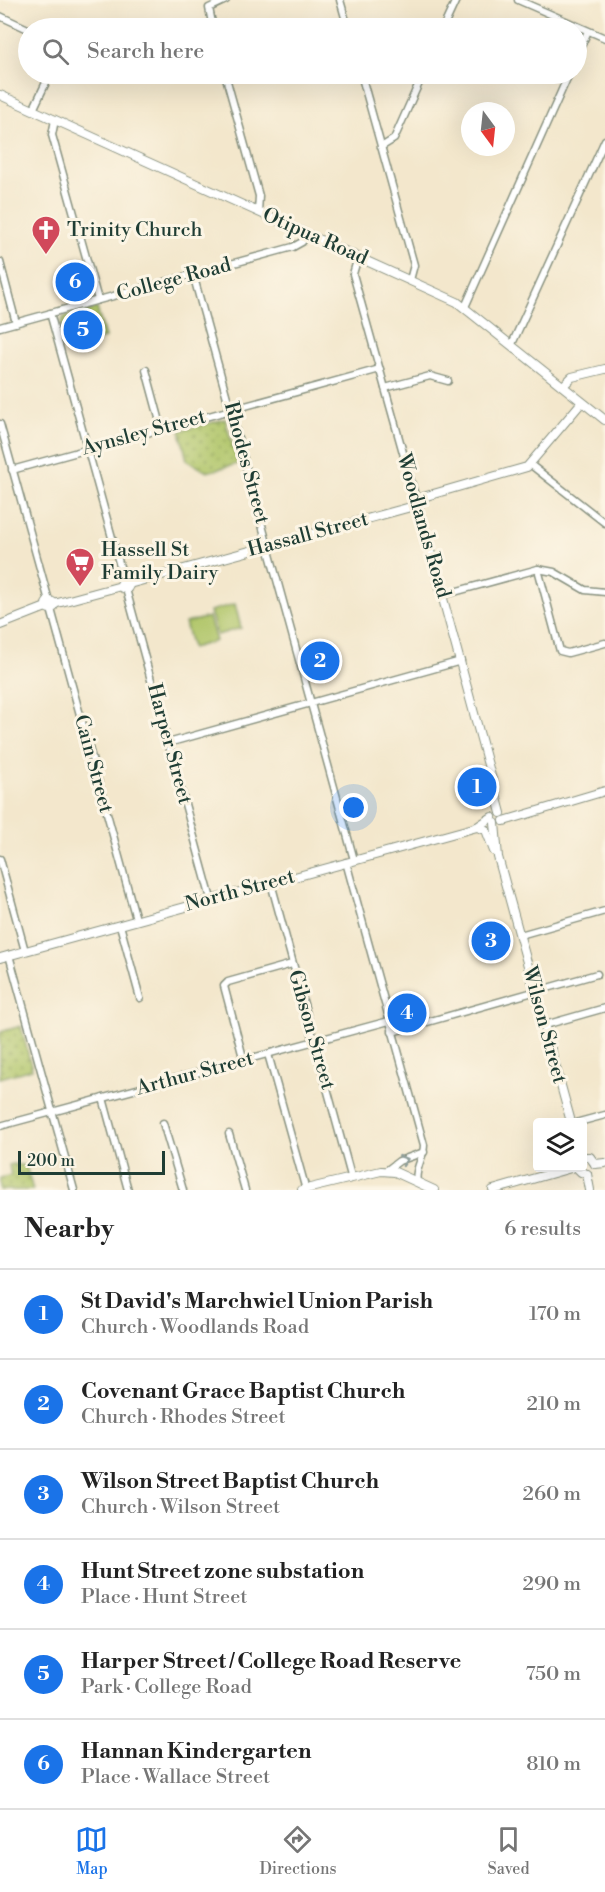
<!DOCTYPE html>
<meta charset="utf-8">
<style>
:root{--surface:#fff;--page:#f6f6f6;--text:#222;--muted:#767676;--line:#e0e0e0;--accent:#1a73e8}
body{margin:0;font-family:"Libre Bodoni",serif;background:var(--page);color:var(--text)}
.controls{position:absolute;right:18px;bottom:18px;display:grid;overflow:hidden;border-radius:6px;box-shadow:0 6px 24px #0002}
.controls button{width:54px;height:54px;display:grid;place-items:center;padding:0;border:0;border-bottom:2px solid var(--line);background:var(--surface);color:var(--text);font:30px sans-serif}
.compass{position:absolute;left:461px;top:102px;width:54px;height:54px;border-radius:50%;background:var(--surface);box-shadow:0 6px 24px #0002;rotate:165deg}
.scale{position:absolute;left:18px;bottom:15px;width:147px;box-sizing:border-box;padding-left:6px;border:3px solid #1f3d34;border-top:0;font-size:16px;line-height:21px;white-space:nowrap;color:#1f3d34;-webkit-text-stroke:4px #fcf5e5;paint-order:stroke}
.you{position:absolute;left:354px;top:808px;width:21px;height:21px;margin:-15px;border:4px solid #fff;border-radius:50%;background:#1a73e8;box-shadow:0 0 0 9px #1a73e833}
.badge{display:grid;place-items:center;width:39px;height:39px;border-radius:50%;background:var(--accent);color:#fff;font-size:20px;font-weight:700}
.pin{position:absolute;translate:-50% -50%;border:3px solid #fff;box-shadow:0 2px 6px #0006}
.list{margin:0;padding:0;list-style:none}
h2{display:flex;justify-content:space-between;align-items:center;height:78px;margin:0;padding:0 24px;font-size:26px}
h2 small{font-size:20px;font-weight:400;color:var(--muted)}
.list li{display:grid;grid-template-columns:39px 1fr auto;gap:18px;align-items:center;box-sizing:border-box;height:90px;padding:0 24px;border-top:2px solid var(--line)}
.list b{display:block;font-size:22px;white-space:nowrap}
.list p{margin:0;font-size:20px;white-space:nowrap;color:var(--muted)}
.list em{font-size:20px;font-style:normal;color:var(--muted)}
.icon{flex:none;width:33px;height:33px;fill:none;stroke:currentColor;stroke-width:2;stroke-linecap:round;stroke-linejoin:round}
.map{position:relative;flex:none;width:605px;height:1190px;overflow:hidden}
.search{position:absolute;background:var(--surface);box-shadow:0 6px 24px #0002;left:18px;right:18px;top:18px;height:66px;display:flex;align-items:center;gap:15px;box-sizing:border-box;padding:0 21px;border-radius:33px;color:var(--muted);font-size:22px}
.sheet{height:618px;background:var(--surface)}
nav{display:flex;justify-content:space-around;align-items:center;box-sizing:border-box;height:84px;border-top:2px solid var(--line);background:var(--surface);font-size:16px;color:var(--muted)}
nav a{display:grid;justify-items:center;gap:3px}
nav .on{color:var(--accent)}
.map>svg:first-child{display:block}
.park{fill:url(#park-dots);stroke:#68824f;stroke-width:1.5}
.pitch{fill:#b1c66a;stroke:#68824f;stroke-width:1.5}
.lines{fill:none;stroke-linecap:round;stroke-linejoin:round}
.minor-casing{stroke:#899280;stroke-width:9}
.tertiary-casing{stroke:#899280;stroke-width:10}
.minor{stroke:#fff;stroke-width:6}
.tertiary{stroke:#fff;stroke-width:8}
.oneway{stroke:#8f9e9a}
.labels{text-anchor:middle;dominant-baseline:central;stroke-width:6;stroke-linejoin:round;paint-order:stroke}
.poi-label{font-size:20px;fill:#1f3d34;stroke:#fcf5e5;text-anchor:start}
.street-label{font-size:20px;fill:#1f3d34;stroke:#fcf5e5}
</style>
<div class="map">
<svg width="605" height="1190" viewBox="0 0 605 1190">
<defs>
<pattern id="park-dots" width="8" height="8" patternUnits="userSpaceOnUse" patternTransform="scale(1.5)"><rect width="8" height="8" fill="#b1c66a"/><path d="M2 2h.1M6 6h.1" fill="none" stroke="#8fa258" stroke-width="1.8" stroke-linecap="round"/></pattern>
</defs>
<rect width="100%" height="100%" fill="#fcf5e5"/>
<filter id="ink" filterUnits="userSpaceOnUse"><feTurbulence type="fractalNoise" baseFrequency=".0167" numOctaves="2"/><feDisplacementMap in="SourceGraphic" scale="12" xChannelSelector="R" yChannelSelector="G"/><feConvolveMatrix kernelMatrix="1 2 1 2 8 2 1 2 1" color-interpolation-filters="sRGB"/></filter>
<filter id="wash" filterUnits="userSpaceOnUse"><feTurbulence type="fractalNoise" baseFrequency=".008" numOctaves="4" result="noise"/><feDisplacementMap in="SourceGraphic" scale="24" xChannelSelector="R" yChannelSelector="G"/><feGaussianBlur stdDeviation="1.35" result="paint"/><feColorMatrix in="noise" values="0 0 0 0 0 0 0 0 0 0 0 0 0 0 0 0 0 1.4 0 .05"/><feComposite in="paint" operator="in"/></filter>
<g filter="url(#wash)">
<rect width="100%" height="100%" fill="#f3e7cc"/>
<!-- park -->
<g class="park">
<polygon points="97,308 105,338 67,346 61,323 64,317"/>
<polygon points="225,419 238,464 207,472 187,460 180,431"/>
<polygon points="21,1026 32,1069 0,1078 0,1032"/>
<polygon points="13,1164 26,1166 33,1190 0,1190 0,1178 11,1175 9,1165"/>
</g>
<!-- pitch -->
<g class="pitch">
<polygon points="235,604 241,628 217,635 210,611"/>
<polygon points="209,617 216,641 192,648 185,623"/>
</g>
</g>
<g filter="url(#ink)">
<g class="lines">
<!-- minor casing -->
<g class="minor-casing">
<g id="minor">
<polyline points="340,0 348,28"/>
<polyline points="518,0 605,38"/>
<polyline points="0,16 28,29"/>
<polyline points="213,28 209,8 226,0"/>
<polyline points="443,28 456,0"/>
<polyline points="576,57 588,31"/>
<polyline points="225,74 259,196 258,212"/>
<polyline points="361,74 414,265 410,280"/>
<polyline points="33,110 50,74"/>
<polyline points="55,120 52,135 98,300"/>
<polyline points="381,147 394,139 423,74"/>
<polyline points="358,257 353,274 416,499"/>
<polyline points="0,262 16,323"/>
<polyline points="193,274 354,860"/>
<polyline points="465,307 569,74"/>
<polyline points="50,313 124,581"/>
<polyline points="0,327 293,247 302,242 307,234"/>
<polyline points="512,344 605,140"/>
<polyline points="146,370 162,429"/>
<polyline points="385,388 430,376 448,381"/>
<polyline points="0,424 49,601"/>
<polyline points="531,465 605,523"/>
<polyline points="12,470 380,369"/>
<polyline points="538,569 560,651 568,653 605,643"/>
<polyline points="126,589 211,899"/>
<polyline points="443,595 538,569 554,572 585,590 605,592"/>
<polyline points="51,609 136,919"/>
<polyline points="168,743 461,661"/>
<polyline points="0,859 25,951"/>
<path d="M 346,862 L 424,1145 C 424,1158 414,1169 417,1182"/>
<polyline points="271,883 351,1176"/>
<polyline points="120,925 140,998"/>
<polyline points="520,935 605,911"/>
<polyline points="9,955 74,1190"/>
<polyline points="545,1025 605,1008"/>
<polyline points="392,1032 597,974"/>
<polyline points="268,1054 306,1190"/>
<polyline points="244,1061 224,986 228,982 292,964"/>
<polyline points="103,1098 128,1190"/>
<polyline points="579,1122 605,1115"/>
<polyline points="163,1123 183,1190"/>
<polyline points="0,1126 389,1021"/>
<polyline points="229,1134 245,1190"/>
<polyline points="386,1171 399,1161 424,1152"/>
</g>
</g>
<!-- tertiary casing -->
<g class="tertiary-casing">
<g id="tertiary">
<polyline points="0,95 457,302 605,420"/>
<polyline points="563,386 572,377 605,369"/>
<circle cx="125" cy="585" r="4"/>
<polyline points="129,584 418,505"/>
<circle cx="50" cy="605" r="4"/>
<polyline points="54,604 121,586"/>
<polyline points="0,625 46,607"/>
<polyline points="501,813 416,499 527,467 582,402"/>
<polyline points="504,821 605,791"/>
<polyline points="495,823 498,857 571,1122"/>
<polyline points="477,827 486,830 494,851"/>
<polyline points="0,958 477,827 492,817"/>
<polyline points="582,1157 590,1157 595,1164"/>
<polyline points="595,1164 605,1163"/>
<polyline points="577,1168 581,1172 587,1174"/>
<polyline points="587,1174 590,1190"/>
<polyline points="302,1190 381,1171 395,1172 434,1190"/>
<polyline points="493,1190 571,1168"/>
</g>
</g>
<!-- minor -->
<use href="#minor" class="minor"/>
<!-- tertiary -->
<use href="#tertiary" class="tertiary"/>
</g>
<!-- one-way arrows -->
<defs><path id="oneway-chevron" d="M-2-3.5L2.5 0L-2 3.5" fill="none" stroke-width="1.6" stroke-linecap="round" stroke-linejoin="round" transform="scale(1.5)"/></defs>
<use class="oneway" href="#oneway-chevron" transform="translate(404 1160) rotate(-19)"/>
</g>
<!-- icons -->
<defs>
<g id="church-pin" transform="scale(1.5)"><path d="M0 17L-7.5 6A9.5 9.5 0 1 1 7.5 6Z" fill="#d1495b" stroke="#fcf5e5"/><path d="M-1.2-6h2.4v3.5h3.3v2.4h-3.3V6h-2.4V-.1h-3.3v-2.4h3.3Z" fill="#fff"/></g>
<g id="supermarket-pin" transform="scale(1.5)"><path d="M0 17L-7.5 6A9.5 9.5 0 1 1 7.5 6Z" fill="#d1495b" stroke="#fcf5e5"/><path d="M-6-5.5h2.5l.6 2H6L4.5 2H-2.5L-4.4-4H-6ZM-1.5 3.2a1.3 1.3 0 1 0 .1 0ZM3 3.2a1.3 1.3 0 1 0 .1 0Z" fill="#fff"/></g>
</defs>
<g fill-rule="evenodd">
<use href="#church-pin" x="46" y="230"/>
<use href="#supermarket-pin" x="80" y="562"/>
</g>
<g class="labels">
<!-- poi labels -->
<g class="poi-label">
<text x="67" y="230">Trinity Church</text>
<text x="101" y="550">Hassell St<tspan x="101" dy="23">Family Dairy</tspan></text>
</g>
<!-- street labels -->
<g class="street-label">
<text transform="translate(315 237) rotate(24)">Otipua Road</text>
<text transform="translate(174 280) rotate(-15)">College Road</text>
<text transform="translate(144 433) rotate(-15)">Aynsley Street</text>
<text transform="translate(246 463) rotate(75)">Rhodes Street</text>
<text transform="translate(423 526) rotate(74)">Woodlands Road</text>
<text transform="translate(308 535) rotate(-15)">Hassall Street</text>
<text transform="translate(169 744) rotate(75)">Harper Street</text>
<text transform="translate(93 764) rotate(75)">Cain Street</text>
<text transform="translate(240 891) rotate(-15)">North Street</text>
<text transform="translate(544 1025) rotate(75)">Wilson Street</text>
<text transform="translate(311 1030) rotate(74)">Gibson Street</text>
<text transform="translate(195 1074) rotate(-15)">Arthur Street</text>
</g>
</g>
</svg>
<div class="controls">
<button><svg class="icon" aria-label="layers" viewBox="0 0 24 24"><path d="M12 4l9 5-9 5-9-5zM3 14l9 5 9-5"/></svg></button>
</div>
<svg class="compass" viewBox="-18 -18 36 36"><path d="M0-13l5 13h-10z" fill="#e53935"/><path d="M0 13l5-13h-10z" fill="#767676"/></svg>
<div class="scale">200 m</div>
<div class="you"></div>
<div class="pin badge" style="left:477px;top:787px">1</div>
<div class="pin badge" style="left:320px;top:661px">2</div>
<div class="pin badge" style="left:491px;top:941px">3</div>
<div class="pin badge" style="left:407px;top:1013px">4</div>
<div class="pin badge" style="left:83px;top:330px">5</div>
<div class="pin badge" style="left:75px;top:282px">6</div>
<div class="search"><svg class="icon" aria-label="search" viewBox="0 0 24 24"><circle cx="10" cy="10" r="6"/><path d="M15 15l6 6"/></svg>Search here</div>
</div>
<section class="sheet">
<h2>Nearby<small>6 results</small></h2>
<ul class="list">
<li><span class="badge">1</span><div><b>St David's Marchwiel Union Parish</b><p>Church · Woodlands Road</p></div><em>170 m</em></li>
<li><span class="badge">2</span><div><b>Covenant Grace Baptist Church</b><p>Church · Rhodes Street</p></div><em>210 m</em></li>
<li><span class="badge">3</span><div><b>Wilson Street Baptist Church</b><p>Church · Wilson Street</p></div><em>260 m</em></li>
<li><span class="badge">4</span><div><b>Hunt Street zone substation</b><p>Place · Hunt Street</p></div><em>290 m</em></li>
<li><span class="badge">5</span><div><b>Harper Street / College Road Reserve</b><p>Park · College Road</p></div><em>750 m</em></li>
<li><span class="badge">6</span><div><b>Hannan Kindergarten</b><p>Place · Wallace Street</p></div><em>810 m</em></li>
</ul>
</section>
<nav>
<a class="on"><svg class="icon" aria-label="map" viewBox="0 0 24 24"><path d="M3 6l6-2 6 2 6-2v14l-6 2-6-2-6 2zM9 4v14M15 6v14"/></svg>Map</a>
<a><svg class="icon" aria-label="directions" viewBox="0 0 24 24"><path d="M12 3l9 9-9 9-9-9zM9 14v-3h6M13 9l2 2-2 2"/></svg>Directions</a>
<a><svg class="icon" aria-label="saved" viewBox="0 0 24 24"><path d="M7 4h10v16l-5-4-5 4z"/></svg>Saved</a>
</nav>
